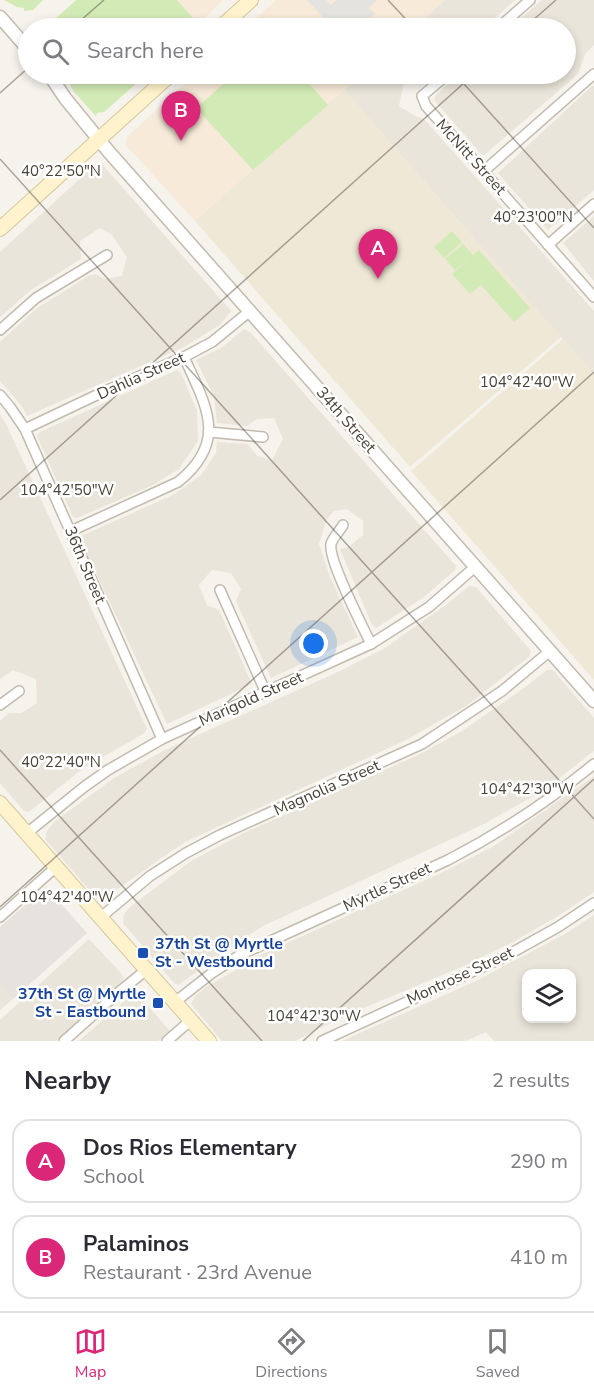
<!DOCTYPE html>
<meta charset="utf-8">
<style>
:root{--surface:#fff;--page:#f7f7f7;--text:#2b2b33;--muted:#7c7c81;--line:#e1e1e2;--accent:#db2777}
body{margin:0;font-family:"Nunito Sans",sans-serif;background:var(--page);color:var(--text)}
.controls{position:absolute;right:18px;bottom:18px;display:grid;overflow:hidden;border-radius:12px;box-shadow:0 3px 9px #0003}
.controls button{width:54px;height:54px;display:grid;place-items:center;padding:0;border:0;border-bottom:2px solid var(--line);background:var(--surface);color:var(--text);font:30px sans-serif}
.you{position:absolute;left:314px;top:644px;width:21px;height:21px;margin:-15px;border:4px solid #fff;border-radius:50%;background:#1a73e8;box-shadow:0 0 0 9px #1a73e833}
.badge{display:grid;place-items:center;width:39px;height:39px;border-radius:50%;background:var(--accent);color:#fff;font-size:20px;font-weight:700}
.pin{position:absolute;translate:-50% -50px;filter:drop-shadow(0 2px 3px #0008)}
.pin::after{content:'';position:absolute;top:32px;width:21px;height:18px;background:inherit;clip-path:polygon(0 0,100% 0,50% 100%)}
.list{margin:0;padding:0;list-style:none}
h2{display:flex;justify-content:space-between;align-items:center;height:78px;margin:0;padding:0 24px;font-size:26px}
h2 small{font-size:20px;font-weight:400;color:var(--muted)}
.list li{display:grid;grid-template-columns:39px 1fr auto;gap:18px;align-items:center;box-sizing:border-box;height:84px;margin:0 12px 12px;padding:0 12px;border:2px solid var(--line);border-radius:18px}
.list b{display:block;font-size:22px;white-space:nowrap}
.list p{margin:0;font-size:20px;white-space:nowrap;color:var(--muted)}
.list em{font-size:20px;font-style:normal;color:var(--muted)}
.icon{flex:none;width:33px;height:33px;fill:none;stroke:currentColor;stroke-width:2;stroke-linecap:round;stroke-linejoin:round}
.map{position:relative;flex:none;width:594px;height:1041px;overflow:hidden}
.search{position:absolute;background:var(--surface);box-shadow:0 3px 9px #0003;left:18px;right:18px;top:18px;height:66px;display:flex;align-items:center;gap:15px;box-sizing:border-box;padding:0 21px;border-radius:33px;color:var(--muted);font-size:22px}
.sheet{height:270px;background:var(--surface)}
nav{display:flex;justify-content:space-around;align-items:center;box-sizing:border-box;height:84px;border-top:2px solid var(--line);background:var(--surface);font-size:16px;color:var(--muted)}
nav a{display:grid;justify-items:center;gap:3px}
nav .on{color:var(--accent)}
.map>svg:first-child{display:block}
.residential{fill:#eae5da;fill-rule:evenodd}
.commercial{fill:#f7ead8}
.industrial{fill:#e6e2dd}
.education{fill:#efe8d6}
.green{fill:#d2eab5}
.parking{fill:#e5e3e0}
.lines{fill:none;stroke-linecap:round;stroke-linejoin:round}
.minor-casing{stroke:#c2bbae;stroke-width:12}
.tertiary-casing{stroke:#c2bbae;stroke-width:15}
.secondary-casing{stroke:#d6c79b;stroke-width:16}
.minor{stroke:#fff;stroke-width:9}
.tertiary{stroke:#fff;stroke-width:12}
.secondary{stroke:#fff3cd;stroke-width:14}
.ticks{fill:none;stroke:#4b4439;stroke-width:1.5;stroke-opacity:0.45}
.transit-dot{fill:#1a4fb4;stroke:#fff;stroke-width:2}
.labels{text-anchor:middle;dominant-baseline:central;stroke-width:5;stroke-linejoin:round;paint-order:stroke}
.street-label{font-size:16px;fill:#4b4439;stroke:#fff}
.transit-label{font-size:16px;font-weight:bold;fill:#164399;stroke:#fff;text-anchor:start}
.ticks-label{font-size:15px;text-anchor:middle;fill:#4b4439;stroke:#fff;stroke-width:5;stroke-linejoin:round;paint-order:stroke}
</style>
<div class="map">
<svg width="594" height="1041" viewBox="0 0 594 1041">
<rect width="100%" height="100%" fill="#f6f3ec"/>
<!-- residential -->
<g class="residential">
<polygon points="445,0 515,0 483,28 413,28"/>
<polygon points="542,0 594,0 594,45 585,54 578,74 483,156 434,100 436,95 460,74 566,74 566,28 510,28"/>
<polygon points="363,74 433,74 430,76 416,78 403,86 399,106 415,116 425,120 594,311 594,375 344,90"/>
<polygon points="592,86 594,86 594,190 548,230 498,173"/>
<polygon points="101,163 231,311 220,325 184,347 27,416 21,405 0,381 0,342 36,309 88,276 96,274 104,279 122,276 127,257 112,235 100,228 80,241 81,259 31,290 0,317 0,252 96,164"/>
<polygon points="594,216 594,281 563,243"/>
<polygon points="244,329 251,333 456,566 455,570 424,597 376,628 371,623 340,549 350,546 363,535 363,521 347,509 334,511 327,519 319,544 330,577 358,637 271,678 236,601 241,589 231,573 212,570 199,585 207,605 219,610 252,684 167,724 79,537 175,494 201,475 216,453 217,442 248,444 257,456 272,460 283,439 274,418 257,419 247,426 217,423 214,396 196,360 221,348"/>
<polygon points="177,370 181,373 197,411 198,441 179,469 153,485 77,518 73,517 37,436 40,432"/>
<polygon points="0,414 7,426 147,729 143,734 82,769 29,812 24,811 0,783 0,721 9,713 22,713 37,703 36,679 13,670 0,679"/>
<polygon points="469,586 476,587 531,651 529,657 466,706 406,740 185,842 160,859 101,901 97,899 45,839 47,831 54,822 114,778 167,749 340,671 385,648 447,604"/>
<polygon points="547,670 553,670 594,718 594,751 544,790 484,824 263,926 237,943 178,985 174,983 123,923 124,914 131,906 191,861 244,833 418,755 462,731 524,688"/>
<polygon points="594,776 594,892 558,916 513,942 466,965 340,1018 295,1041 222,1041 191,1004 195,996 206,987 265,953 439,874 494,846"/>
<path d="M 594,915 L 594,1041 L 494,1041 L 486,1032 L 466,1041 L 342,1041 L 476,981 L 565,934 ZM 526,974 L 572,974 L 572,1018 L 526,1018 Z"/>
<polygon points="89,939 121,973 124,979 56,1041 0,1041 0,1020"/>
<polygon points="0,985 13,999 0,1010"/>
<polygon points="131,995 138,995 170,1031 158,1041 79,1041"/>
</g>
<!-- commercial -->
<g class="commercial">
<polygon points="177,0 223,0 198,24"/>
<polygon points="276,0 445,0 413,28 245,28"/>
<polygon points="196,74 235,74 196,108 253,170 195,221 126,145 127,137"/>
<polygon points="301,74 363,74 328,105"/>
</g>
<!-- industrial -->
<polygon class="industrial" points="46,887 87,933 13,999 0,985 0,927"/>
<!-- education -->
<g class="education">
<polygon points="344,90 561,337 410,467 195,221"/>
<polygon points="563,339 594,374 594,680 411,471"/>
</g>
<!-- green -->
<g class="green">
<polygon points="4,0 43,0 33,10 24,11 24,8 17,7"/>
<polygon points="76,0 177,0 200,26 198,28 45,28"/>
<polygon points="64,74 147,74 104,112 97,113 96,116 74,92"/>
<polygon points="235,74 301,74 328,105 253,170 196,108"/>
<polygon points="452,231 462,242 444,258 434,247"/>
<polygon points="463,244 473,255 479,250 530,308 514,322 481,285 470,294 452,274 471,257 455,270 445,259"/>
</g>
<!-- parking -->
<polygon class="parking" points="307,0 326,0 331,5 337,0 377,0 369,8 375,14 359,28 333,28"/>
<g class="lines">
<!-- minor casing -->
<g class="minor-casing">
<g id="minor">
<polyline points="498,28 530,0"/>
<polyline points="448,74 422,96 426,106 594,297"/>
<polyline points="484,171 594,74"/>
<polyline points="548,245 594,204"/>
<polyline points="0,330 36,298 107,255"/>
<polyline points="0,395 10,407 25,429 162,739"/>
<polyline points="25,429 103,392 184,357 212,342 250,311"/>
<polyline points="209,432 263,437"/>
<path d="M 343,525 C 340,531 333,537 331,544 C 328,560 363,627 371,644"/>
<path d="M 71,531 L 178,482 C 229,441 206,406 184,357"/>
<polyline points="220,590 266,693"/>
<polyline points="0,705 19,691"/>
<polyline points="27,833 84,787 108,770 162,739 371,644 429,607 475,567"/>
<polyline points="0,917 56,867"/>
<polyline points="100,918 150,876 186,853 220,835 422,744 502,691 550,651"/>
<path d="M 175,1002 L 212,973 L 240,955 L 448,860 C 500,833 549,801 594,764"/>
<polyline points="64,1041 119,992 146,970"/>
<polyline points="167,1041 191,1020"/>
<polyline points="322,1041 504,957 558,927 594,903"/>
</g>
</g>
<!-- tertiary casing -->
<g class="tertiary-casing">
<g id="tertiary">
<polyline points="0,17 28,49"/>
<polyline points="49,74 65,98 109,152 594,701"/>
</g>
</g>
<!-- secondary casing -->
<g class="secondary-casing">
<g id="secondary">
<polyline points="220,28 251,0"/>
<polyline points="0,229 171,74"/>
<polyline points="0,803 209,1041"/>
</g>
</g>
<!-- minor -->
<use href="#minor" class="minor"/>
<!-- tertiary -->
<use href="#tertiary" class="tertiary"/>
<!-- secondary -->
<use href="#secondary" class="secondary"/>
</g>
<!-- ticks -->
<path class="ticks" d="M 388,0 L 414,28M 72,28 L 104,0M 524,28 L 556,0M 455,74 L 594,228M 0,93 L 28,68M 0,159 L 594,819M 0,500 L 474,74M 0,750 L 262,1041M 0,907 L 594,372M 303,1041 L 594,779"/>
<!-- markers -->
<g class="transit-dot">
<rect x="137" y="947" width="12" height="12" rx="3"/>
<rect x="152" y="997" width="12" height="12" rx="3"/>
</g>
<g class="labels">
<!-- street labels -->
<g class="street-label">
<text transform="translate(471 157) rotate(48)">McNitt Street</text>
<text transform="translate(141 376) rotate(-24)">Dahlia Street</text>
<text transform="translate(346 420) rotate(49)">34th Street</text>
<text transform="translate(85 565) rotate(67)">36th Street</text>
<text transform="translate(251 699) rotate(-24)">Marigold Street</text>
<text transform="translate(327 788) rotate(-24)">Magnolia Street</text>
<text transform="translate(387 887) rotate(-25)">Myrtle Street</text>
<text transform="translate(460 976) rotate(-25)">Montrose Street</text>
</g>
<!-- transit labels -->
<g class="transit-label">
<text x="155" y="944">37th St @ Myrtle<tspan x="155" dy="18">St - Westbound</tspan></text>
<text x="146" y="994" text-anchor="end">37th St @ Myrtle<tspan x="146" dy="18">St - Eastbound</tspan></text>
</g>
</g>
<g class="ticks-label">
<text x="61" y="176">40°22'50"N</text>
<text x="533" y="222">40°23'00"N</text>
<text x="527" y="387">104°42'40"W</text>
<text x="67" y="495">104°42'50"W</text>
<text x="61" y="767">40°22'40"N</text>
<text x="527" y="794">104°42'30"W</text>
<text x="67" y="902">104°42'40"W</text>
<text x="314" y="1021">104°42'30"W</text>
</g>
</svg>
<div class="controls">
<button><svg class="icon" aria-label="layers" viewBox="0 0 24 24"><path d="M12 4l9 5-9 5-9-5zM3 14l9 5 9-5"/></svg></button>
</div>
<div class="you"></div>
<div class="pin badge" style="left:378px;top:279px">A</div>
<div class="pin badge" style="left:181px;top:141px">B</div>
<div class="search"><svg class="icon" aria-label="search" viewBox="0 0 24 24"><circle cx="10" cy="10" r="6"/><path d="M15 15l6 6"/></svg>Search here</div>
</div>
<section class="sheet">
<h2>Nearby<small>2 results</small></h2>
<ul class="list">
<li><span class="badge">A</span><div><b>Dos Rios Elementary</b><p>School</p></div><em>290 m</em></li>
<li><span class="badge">B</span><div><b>Palaminos</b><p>Restaurant · 23rd Avenue</p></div><em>410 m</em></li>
</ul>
</section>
<nav>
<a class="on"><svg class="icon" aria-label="map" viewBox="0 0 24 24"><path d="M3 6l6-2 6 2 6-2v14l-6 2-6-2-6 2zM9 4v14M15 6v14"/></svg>Map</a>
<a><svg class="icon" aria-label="directions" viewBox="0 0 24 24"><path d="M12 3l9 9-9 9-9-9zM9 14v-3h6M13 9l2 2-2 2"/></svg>Directions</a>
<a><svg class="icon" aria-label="saved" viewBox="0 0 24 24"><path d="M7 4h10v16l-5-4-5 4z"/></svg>Saved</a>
</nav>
